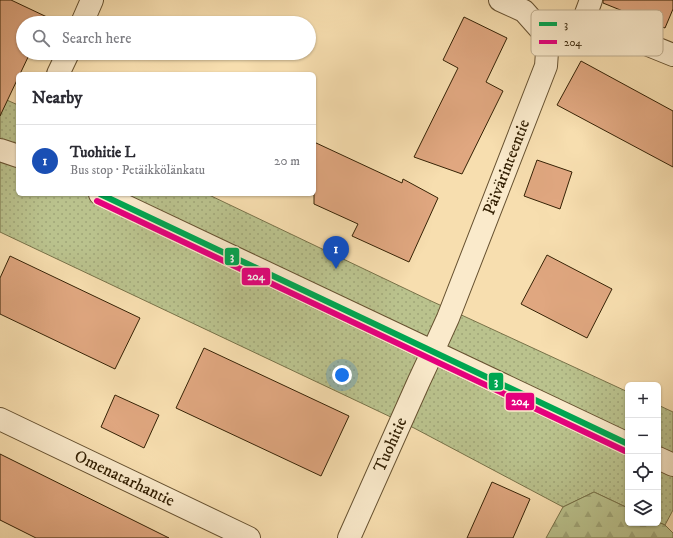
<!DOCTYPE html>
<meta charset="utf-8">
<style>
:root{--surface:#fff;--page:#f7f7f7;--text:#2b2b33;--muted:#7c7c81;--line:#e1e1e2;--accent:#8f2418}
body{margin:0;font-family:"IM FELL DW Pica",serif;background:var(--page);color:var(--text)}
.controls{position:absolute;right:12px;bottom:12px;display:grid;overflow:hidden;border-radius:6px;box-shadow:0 1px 3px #0004}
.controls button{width:36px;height:36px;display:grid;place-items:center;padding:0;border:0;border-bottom:1px solid var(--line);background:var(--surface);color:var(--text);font:20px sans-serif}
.you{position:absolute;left:342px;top:375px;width:14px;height:14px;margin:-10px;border:3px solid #fff;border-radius:50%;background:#1a73e8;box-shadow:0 0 0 6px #1a73e833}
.badge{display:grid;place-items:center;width:26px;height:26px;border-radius:50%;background:var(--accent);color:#fff;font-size:13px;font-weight:700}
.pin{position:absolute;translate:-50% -33px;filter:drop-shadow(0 1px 2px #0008)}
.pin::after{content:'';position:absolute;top:21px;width:14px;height:12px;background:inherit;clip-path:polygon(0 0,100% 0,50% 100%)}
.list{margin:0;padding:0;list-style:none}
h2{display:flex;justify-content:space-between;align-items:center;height:52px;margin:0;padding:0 16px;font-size:17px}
h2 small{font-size:13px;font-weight:400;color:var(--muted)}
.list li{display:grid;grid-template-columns:26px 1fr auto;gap:12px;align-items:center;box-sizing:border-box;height:72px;padding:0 16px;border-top:1px solid var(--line)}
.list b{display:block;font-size:15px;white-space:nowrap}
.list p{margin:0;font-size:13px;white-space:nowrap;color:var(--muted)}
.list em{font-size:13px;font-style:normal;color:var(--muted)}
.icon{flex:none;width:22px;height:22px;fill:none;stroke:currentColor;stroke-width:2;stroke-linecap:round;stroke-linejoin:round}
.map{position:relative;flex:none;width:673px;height:538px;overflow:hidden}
.search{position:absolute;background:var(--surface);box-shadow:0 1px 3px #0004;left:16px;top:16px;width:300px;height:44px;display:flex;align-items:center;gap:10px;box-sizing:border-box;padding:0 14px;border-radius:22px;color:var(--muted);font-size:15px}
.panel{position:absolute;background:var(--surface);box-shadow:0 1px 3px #0004;left:16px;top:72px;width:300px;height:124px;border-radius:6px}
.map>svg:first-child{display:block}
.green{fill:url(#green-dots);stroke:#787249}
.forest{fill:url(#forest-firs);stroke:#787249}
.building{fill:#e0a780;stroke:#352205}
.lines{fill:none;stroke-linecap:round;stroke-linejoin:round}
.minor-casing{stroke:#665130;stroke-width:24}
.minor{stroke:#faeacb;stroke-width:22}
.bus-1-casing{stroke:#faeacb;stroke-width:9}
.bus-2-casing{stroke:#faeacb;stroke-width:9}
.bus-1{stroke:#00a651;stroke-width:6}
.bus-2{stroke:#e5007d;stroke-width:6}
.labels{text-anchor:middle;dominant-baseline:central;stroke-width:3;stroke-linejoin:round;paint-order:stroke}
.street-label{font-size:17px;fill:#352205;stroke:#faeacb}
.key{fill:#faeacb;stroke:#bfae90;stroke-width:1}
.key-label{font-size:11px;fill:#352205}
.line-badge{stroke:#faeacb;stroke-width:1.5}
.badge-label{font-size:11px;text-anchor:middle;font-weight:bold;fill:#fff}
</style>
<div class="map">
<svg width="673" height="538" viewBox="0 0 673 538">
<defs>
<pattern id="green-dots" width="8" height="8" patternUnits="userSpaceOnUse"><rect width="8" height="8" fill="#bac28d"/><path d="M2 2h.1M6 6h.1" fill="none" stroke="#a0a678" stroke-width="1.8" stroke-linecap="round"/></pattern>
<pattern id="forest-firs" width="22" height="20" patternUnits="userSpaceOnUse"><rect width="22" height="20" fill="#bac28d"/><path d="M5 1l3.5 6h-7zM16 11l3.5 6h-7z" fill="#a0a678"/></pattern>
</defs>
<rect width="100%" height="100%" fill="#f7deaf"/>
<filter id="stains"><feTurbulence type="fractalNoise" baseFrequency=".005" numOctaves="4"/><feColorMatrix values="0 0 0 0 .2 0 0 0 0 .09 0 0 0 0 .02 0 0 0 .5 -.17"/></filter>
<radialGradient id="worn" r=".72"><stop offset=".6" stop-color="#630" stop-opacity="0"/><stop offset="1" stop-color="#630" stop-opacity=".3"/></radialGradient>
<!-- green -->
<g class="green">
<polygon points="0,97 18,105 18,194 207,194 429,300 628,392 628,508 594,492 563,507 414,428 0,232"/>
<polygon points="658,405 673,412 673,510 665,525 658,522"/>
</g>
<!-- forest -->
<polygon class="forest" points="594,492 628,508 628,523 658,523 658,522 665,525 673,533 673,538 546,538 563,507"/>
<!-- building -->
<g class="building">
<polygon points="0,0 11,0 47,17 44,23 23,23 23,53 30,53 20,74 18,74 18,78 0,116"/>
<polygon points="603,0 673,0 673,9 665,28 603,3"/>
<polygon points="464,17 507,38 486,82 503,91 462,174 414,157 458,68 443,60"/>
<polygon points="581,61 673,111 673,167 557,105"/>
<polygon points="314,142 402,183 403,179 438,198 409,262 352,236 358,224 314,204"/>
<polygon points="537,160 572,172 560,209 524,196"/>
<polygon points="547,255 612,289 587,338 521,304"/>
<polygon points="10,256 140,318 115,369 0,314 0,278"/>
<polygon points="204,348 349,416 321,476 176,408"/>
<polygon points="115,395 159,415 144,448 101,427"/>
<polygon points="0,454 169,538 36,538 0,520"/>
<polygon points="492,482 530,499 513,538 467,538"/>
</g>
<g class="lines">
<!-- minor casing -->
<g class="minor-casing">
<g id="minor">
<polyline points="584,19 591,0"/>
<polyline points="82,23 92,0"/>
<polyline points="548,38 584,19 673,55"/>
<polyline points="58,74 68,53"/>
<polyline points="0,150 18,156"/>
<polyline points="100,194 628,444"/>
<path id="s1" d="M 0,419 L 249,538"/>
<polyline points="658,458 673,465"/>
<path id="s2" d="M 349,538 L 419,381 L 433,351 L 448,318 L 546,66 L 548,38 L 524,11 L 500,0"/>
</g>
</g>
<!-- minor -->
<use href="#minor" class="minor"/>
<!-- bus-1 casing -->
<g class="bus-1-casing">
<polyline id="bus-1" points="100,194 628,444"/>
</g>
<!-- bus-2 casing -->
<g class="bus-2-casing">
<polyline id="bus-2" points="97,201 625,451"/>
</g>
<!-- bus-1 -->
<use href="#bus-1" class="bus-1"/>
<!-- bus-2 -->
<use href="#bus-2" class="bus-2"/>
</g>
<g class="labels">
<!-- street labels -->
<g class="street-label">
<text stroke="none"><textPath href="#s2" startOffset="403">Päivärinteentie</textPath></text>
<text stroke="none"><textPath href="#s2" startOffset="102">Tuohitie</textPath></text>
<text stroke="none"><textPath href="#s1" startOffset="138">Omenatarhantie</textPath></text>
</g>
</g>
<!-- legend -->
<rect x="531" y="10" width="132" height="46" rx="6" class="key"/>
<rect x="539" y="22" width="18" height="4" fill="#00a651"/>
<rect x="539" y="40" width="18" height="4" fill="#e5007d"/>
<g class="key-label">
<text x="564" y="28">3</text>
<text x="564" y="46">204</text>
</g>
<g class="line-badge">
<rect x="224" y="247" width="16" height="19" rx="4" fill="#00a651"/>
<rect x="241" y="267" width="30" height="19" rx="4" fill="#e5007d"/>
<rect x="488" y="372" width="16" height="19" rx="4" fill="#00a651"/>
<rect x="505" y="392" width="30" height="19" rx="4" fill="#e5007d"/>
</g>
<g class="badge-label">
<text x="232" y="260">3</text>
<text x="256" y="280">204</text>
<text x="496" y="385">3</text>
<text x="520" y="405">204</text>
</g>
<rect width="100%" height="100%" filter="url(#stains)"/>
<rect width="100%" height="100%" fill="url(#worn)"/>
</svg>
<div class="controls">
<button>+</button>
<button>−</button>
<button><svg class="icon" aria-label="locate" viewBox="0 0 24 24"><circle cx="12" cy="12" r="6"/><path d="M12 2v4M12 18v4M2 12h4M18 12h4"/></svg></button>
<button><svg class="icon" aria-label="layers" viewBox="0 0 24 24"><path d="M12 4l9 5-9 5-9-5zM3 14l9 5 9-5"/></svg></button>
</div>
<div class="you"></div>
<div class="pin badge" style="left:336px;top:269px;background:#1a4fb4">1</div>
<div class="search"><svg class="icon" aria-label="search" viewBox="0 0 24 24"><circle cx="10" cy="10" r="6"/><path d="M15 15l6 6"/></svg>Search here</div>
<section class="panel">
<h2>Nearby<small></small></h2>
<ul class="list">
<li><span class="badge" style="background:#1a4fb4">1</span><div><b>Tuohitie L</b><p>Bus stop · Petäikkölänkatu</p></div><em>20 m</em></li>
</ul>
</section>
</div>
